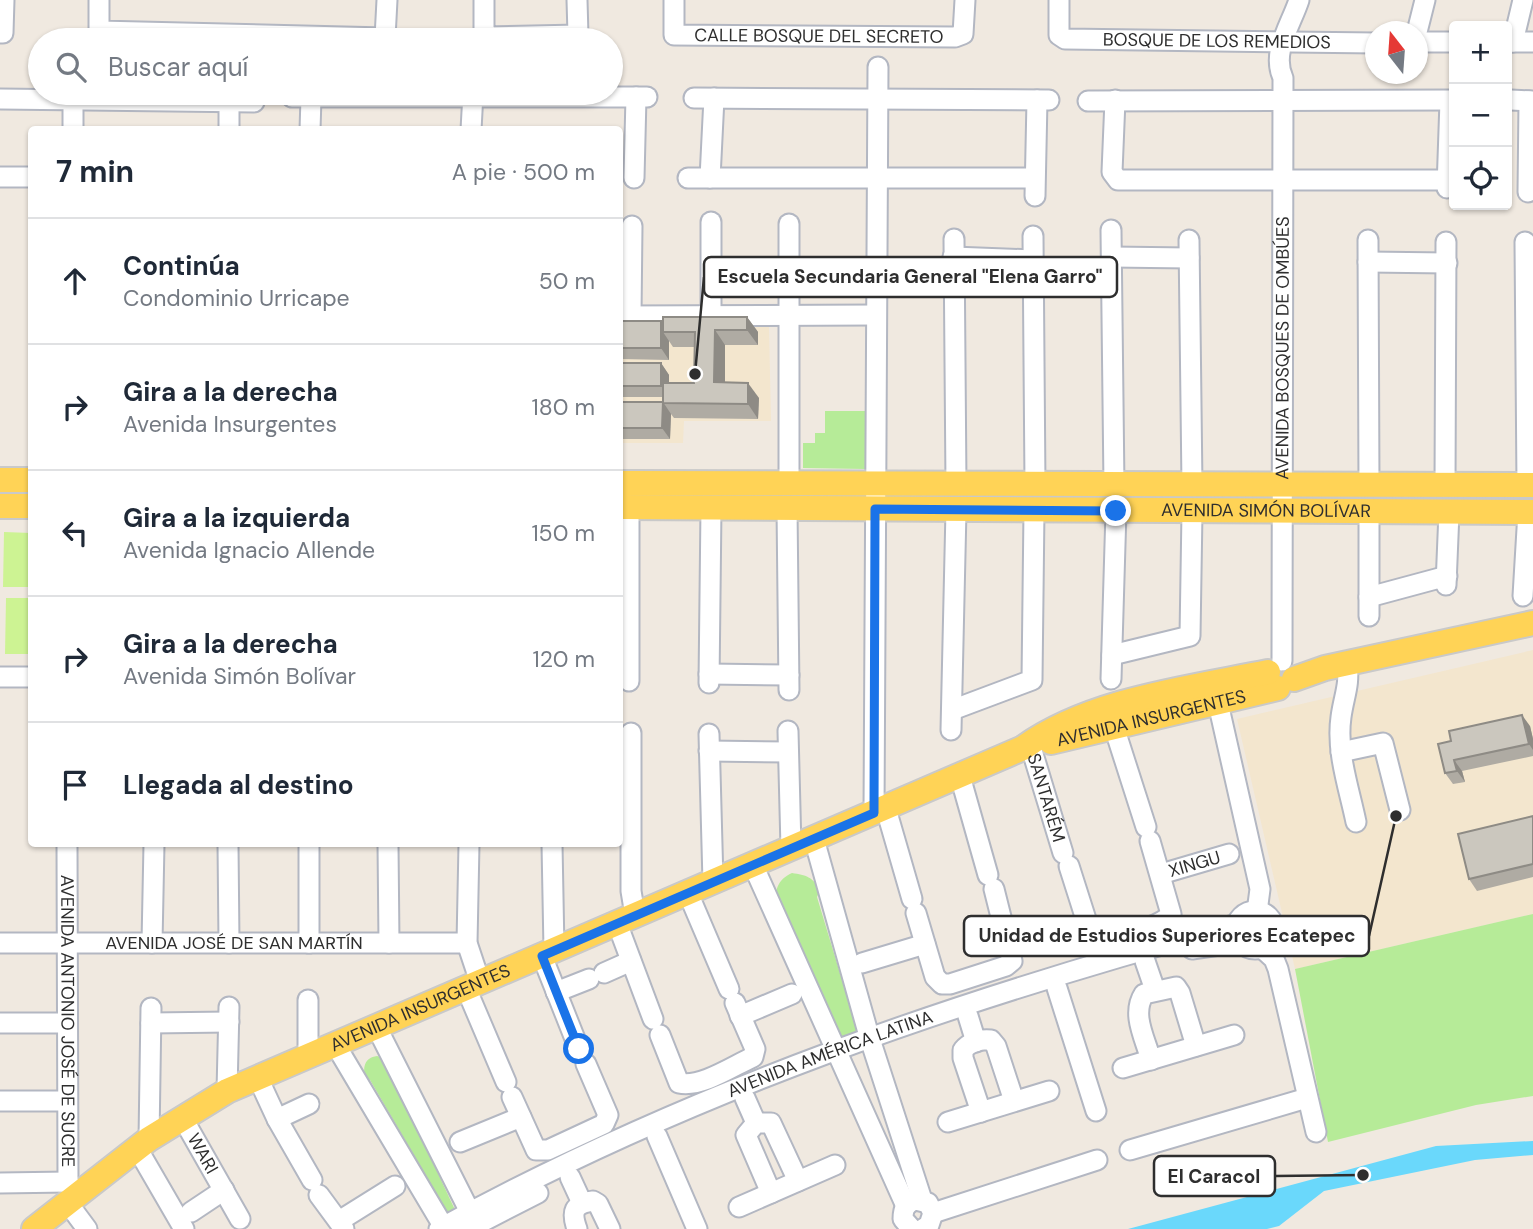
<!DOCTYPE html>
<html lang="es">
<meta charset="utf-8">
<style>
:root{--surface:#fff;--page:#f6f6f7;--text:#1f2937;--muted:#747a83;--line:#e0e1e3}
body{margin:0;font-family:"DM Sans",sans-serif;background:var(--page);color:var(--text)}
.controls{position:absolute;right:21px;top:21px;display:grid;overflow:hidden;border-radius:7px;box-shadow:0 2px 5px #0004}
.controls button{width:63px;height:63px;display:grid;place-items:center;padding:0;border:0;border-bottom:2px solid var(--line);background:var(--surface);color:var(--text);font:35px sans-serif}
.compass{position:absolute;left:1365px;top:21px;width:63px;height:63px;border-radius:50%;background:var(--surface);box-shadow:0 2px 5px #0004;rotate:343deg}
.stop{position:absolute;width:21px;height:21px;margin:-16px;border:5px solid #1a73e8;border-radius:50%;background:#fff}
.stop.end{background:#1a73e8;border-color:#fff;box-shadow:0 2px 7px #0008}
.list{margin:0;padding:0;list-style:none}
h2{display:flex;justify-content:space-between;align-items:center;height:91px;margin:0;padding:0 28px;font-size:30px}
h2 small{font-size:23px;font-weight:400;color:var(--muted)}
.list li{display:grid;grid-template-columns:46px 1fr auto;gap:21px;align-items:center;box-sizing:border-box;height:126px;padding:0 28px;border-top:2px solid var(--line)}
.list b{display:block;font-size:26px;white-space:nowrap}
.list p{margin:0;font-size:23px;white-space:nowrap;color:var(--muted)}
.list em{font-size:23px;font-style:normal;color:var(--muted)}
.icon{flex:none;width:38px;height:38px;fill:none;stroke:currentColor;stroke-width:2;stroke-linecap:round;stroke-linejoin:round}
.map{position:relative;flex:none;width:1533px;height:1229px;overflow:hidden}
.search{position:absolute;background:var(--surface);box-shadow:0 2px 5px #0004;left:28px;top:28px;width:595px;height:77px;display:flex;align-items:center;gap:18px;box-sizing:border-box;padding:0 24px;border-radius:38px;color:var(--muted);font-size:26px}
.panel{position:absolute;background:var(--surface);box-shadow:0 2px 5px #0004;left:28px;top:126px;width:595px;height:721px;border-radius:7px}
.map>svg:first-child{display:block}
.education{fill:#f3e6ce}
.green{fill:#b6eb98}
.pitch{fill:#cdf393}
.water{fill:#6ad8fb}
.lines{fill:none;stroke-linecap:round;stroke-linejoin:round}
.minor-casing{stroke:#b3b7c2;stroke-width:23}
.major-casing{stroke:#c9c9c9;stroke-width:28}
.minor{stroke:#fff;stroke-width:19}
.major{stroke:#ffd356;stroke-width:24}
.wall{fill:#afaba3}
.shaded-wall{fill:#8e8b85}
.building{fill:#cbc7be;stroke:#8e8b85;stroke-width:2}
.route{stroke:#1a73e8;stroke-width:9}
.labels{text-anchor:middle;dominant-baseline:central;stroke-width:7;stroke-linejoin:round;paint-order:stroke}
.street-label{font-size:18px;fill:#2e2e2e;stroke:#fff}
.leader{fill:none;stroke:#2e2e2e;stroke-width:2.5}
.callout-dot{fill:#2e2e2e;stroke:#fff;stroke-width:2.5}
.callout{fill:#fff;stroke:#2e2e2e;stroke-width:2.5}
.callout-label{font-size:19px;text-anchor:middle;font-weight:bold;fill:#2e2e2e}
</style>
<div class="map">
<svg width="1533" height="1229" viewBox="0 0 1533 1229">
<rect width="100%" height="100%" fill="#f0e9e0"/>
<!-- education -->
<g class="education">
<polygon points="769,327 771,421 684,421 683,443 620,443 620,328"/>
<polygon points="1533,650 1533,914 1295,969 1237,719"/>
</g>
<!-- green -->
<g class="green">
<polygon points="825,411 866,411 865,469 803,468 803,443 815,443 815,433 825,433"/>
<path d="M 792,873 C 806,875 813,877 820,890 L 817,897 L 852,1013 L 860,1018 L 858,1030 L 852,1036 L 836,1036 L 775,906 C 775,890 777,880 792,873 Z"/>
<polygon points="1533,914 1533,1096 1476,1105 1328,1142 1295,969"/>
<path d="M 377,1056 L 384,1058 L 456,1212 L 449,1214 L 447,1212 L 370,1080 L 365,1078 C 363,1067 364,1058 377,1056 Z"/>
</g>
<!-- pitch -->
<g class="pitch">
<polygon points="4,532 31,533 31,587 3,587"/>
<polygon points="6,598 31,598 31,654 5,654"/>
</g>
<!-- water -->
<polygon class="water" points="1533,1141 1533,1155 1475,1160 1324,1191 1279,1226 1267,1229 1128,1229 1436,1146"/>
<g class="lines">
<!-- minor casing -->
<g class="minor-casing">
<g id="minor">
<polyline points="99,0 99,31 385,38 387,0"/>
<polyline points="484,0 484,37 578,35 577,0"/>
<path id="s1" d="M 674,0 L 674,35 L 955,37 L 963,34 L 965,0"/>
<path id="s2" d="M 1059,0 L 1059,35 L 1065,39 L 1376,43"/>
<polyline points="1417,32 1425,0"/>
<polyline points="0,33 3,33 4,0"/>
<polyline points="1418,42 1454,42"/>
<polyline points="1507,42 1533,42"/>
<polyline points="1513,42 1523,0"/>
<polyline points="292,97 647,97"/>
<polyline points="694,98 1049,100"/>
<polyline points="0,99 254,102"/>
<polyline points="1115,100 1112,172 1118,180 1447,180"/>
<polyline points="1511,100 1533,101"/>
<polyline points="1088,101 1454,100"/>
<polyline points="73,130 73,93"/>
<polyline points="229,130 229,102"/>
<polyline points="310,130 311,98"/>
<polyline points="471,130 473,93"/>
<polyline points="0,177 32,177"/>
<polyline points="634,178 636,97"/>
<polyline points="688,178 1034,178"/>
<polyline points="710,178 714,98"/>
<polyline points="1447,188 1450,101"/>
<polyline points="1528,192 1529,101"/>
<polyline points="1035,196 1037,100"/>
<polyline points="1111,230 1114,486"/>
<polyline points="1033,236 1035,485"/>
<polyline points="954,239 956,485"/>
<polyline points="1189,240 1192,486"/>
<polyline points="1368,240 1369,486"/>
<polyline points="1525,242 1527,485"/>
<polyline points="953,257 1033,260"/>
<polyline points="1112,257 1189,258"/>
<polyline points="1368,262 1447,263"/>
<polyline points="620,316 876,315"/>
<polyline points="631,316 632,226"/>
<polyline points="711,316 711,222"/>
<polyline points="789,484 789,224"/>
<polyline points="1445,486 1446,242"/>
<polyline points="629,507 629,681"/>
<polyline points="787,508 789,690"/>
<polyline points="1369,512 1369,616"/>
<polyline points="1446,585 1449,512"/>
<polyline points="1523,596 1528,512"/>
<polyline points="1369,597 1447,576"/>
<polyline points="1112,655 1190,636 1192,512"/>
<path id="s3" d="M 1282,661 L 1283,78 C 1271,52 1291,25 1299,0"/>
<path d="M 1347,663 C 1350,686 1344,695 1341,717 C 1336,752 1349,788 1356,822"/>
<polyline points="709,674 789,675"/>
<polyline points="0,677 32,677"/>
<polyline points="1111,679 1116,511"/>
<polyline points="709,683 711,508"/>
<polyline points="1218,703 1260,889 1257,912"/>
<polyline points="952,710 1032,680 1034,510"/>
<polyline points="1114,727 1146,827"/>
<polyline points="951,730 956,510"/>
<polyline points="788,731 791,848"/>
<polyline points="631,733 631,891 635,915"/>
<polyline points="709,734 713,882"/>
<path id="s4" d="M 1030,744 L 1063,853"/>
<polyline points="709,751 788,752"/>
<polyline points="1341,752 1383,743 1400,810"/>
<polyline points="960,776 988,875"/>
<polyline points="886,809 912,899"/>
<polyline points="874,813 878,67"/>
<polyline points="814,839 869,1036 922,1200"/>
<path id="s5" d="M 67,844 L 68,1182 L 76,1194"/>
<polyline points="228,844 229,943"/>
<polyline points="309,844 309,943"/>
<polyline points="388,844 389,943"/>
<polyline points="469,844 467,943 480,982"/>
<polyline points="552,844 554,950"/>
<polyline points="753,865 906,1206"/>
<path d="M 1069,866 L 1090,932 L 1105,939 C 1123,933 1159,929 1171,914 L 1150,841"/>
<path id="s6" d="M 1161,874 L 1229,854"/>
<polyline points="688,893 729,989"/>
<circle cx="1255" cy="930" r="19"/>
<polyline points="916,913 935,977 942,984 950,984 1006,966 1012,961 994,889"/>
<polyline points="617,923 653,1019"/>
<path id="s7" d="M 0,943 L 467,943"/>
<polyline points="152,943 154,844"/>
<polyline points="1262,948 1274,959 1278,969 1316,1132"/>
<polyline points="1192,949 1240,942"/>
<polyline points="542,956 579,1049"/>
<polyline points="1145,961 1155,990"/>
<polyline points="862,963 925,944"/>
<polyline points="604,973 631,961"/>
<polyline points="466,988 506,1082"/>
<polyline points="1057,988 1096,1111"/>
<polyline points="556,992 589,979"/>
<polyline points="308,1000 308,1056"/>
<polyline points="740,1016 792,994"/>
<polyline points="968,1016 976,1042"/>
<polyline points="0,1023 67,1023"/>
<polyline points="151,1023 229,1022"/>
<polyline points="376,1026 475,1222"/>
<path d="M 660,1035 L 679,1083 C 701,1088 733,1066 753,1057 L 755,1049 L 735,1003"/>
<polyline points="335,1044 445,1229"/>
<path d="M 1151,1060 C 1145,1038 1131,1014 1144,994 L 1176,987 L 1180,993 L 1196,1046"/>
<polyline points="1123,1068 1234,1035"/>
<polyline points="258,1078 277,1119 312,1180"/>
<polyline points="227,1091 229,1007"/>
<polyline points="512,1097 536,1150 548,1150 604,1124 608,1115 586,1064"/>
<polyline points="745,1098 756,1123"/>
<polyline points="0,1101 67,1101"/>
<path d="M 981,1112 L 963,1058 L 963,1050 C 970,1042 980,1039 991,1040 L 996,1046 L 1014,1101"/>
<path id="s8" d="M 182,1117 L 240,1219"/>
<polyline points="277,1119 309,1104"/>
<polyline points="948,1122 1049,1091"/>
<polyline points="657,1136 697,1229"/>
<polyline points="149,1139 151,1008"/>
<polyline points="460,1142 521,1117"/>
<polyline points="137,1148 184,1229"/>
<polyline points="1130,1150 1307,1098"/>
<polyline points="570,1177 582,1203"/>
<polyline points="0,1183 68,1182"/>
<polyline points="771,1193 746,1135 756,1123 771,1123 798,1181"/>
<polyline points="319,1195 344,1229"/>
<polyline points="67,1202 87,1229"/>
<polyline points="739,1207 835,1165"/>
<polyline points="191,1212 224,1190"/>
<polyline points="933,1213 1097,1160"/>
<polyline points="339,1221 395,1186"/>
<path id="s9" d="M 439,1229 C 690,1091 961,999 1237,924"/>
<polyline points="468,1229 538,1193"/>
<path d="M 577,1229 C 571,1212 573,1204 593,1201 L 598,1204 L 610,1229"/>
<path d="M 912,1229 L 903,1219 C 903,1208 906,1203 916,1200 L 928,1203 L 933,1213 L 929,1225 L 923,1229"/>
</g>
</g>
<!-- major casing -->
<g class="major-casing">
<g id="major">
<polyline points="0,480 32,480"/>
<polyline points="620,483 1533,485"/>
<polyline points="0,506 32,506"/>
<path id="s10" d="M 620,507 L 1533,512"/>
<polyline points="1294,679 1325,668 1533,623"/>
<path id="s11" d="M 1051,742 L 1278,688"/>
<path id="s12" d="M 34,1229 L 149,1139 L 227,1091 L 1023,748 C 1089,700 1189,688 1268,672"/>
</g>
</g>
<!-- minor -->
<use href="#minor" class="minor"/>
<!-- major -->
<use href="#major" class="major"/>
</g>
<!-- wall -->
<g class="wall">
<polygon points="747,317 758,332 758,345 725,345 725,383 759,398 758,419 674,418 671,414 670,439 620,439 620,402 663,403 663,397 620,397 620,363 661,363 669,375 669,383 694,383 694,347 673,347 669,341 669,360 620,359 620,321 663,324"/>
<polygon points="1530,726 1533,739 1533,756 1462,771 1465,782 1453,784 1445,773 1451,741"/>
<polygon points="1533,816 1533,877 1477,891 1469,879"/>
</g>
<!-- shaded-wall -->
<g class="shaded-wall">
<polygon points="747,317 758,332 758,345 747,330"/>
<polygon points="661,321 669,332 663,332 669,341 669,360 661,348"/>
<polygon points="715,330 725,345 725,398 714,382"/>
<polygon points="661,363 669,375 669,397 661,386"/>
<polygon points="748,383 759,398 758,419 748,404"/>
<polygon points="663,402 671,414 670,439 662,428"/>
<polygon points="1522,715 1530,726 1533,739 1533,750 1529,744"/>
<polygon points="1454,760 1462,771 1465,782 1457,771"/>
</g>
<!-- building -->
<g class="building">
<polygon points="663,317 747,317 747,330 715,330 714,382 748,383 748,404 663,403 663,383 694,383 695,332 663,332"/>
<rect x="620" y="321" width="41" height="27"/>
<rect x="620" y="363" width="41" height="23"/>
<polygon points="620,402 663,402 662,428 620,428"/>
<polygon points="1522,715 1529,744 1454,760 1457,771 1445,773 1438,744 1451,741 1449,731"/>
<polygon points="1533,816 1533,864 1469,879 1458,834"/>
</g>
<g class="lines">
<!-- route -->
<polyline class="route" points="579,1049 542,956 874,813 875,509 1116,511"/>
</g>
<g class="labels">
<!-- street labels -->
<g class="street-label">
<text stroke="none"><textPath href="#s1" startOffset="180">CALLE BOSQUE DEL SECRETO</textPath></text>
<text stroke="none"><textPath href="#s2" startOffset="194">BOSQUE DE LOS REMEDIOS</textPath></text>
<text stroke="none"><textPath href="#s3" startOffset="313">AVENIDA BOSQUES DE OMBÚES</textPath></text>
<text stroke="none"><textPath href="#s10" startOffset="646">AVENIDA SIMÓN BOLÍVAR</textPath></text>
<text stroke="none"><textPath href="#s11" startOffset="103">AVENIDA INSURGENTES</textPath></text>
<text stroke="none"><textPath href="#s4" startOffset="56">SANTARÉM</textPath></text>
<text stroke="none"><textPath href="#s6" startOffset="35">XINGU</textPath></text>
<text stroke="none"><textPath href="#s7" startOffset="234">AVENIDA JOSÉ DE SAN MARTÍN</textPath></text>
<text stroke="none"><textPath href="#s12" startOffset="448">AVENIDA INSURGENTES</textPath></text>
<text stroke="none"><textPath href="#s5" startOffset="177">AVENIDA ANTONIO JOSÉ DE SUCRE</textPath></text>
<text stroke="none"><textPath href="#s9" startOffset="429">AVENIDA AMÉRICA LATINA</textPath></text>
<text stroke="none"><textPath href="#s8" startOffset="42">WARI</textPath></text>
</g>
</g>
<!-- callouts -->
<path class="leader" d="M695 374L704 277M1396 816L1369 936M1363 1175L1275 1176"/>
<g class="callout-dot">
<circle cx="695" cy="374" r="7"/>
<circle cx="1396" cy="816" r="7"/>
<circle cx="1363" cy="1175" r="7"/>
</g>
<g class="callout">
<rect x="704" y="257" width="413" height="40" rx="7"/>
<rect x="964" y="916" width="405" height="40" rx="7"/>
<rect x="1154" y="1156" width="121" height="40" rx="7"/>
</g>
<g class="callout-label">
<text x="910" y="283">Escuela Secundaria General "Elena Garro"</text>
<text x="1167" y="942">Unidad de Estudios Superiores Ecatepec</text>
<text x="1214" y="1183">El Caracol</text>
</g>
</svg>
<div class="controls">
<button>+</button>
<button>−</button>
<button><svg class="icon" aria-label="locate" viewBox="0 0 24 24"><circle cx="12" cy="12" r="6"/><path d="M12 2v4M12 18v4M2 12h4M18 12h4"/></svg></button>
</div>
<svg class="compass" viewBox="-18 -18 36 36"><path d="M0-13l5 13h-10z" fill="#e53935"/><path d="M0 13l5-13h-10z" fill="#747a83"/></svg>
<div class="stop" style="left:579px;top:1049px"></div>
<div class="stop end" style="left:1116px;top:511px"></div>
<div class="search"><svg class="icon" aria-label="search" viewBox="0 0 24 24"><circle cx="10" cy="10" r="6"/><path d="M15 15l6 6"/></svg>Buscar aquí</div>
<section class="panel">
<h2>7 min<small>A pie · 500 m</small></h2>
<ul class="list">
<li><svg class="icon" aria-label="ahead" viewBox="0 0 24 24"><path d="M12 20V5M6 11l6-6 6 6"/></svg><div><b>Continúa</b><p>Condominio Urricape</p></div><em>50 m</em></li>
<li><svg class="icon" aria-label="right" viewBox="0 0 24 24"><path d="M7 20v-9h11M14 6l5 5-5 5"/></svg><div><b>Gira a la derecha</b><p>Avenida Insurgentes</p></div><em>180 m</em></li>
<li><svg class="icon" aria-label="left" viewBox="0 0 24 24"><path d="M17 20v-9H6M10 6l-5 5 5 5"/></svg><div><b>Gira a la izquierda</b><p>Avenida Ignacio Allende</p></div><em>150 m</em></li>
<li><svg class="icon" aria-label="right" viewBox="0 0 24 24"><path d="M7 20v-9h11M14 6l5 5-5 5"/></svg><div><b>Gira a la derecha</b><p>Avenida Simón Bolívar</p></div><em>120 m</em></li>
<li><svg class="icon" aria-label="arrive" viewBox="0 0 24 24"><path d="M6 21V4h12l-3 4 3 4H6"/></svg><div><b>Llegada al destino</b></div></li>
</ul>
</section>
</div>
